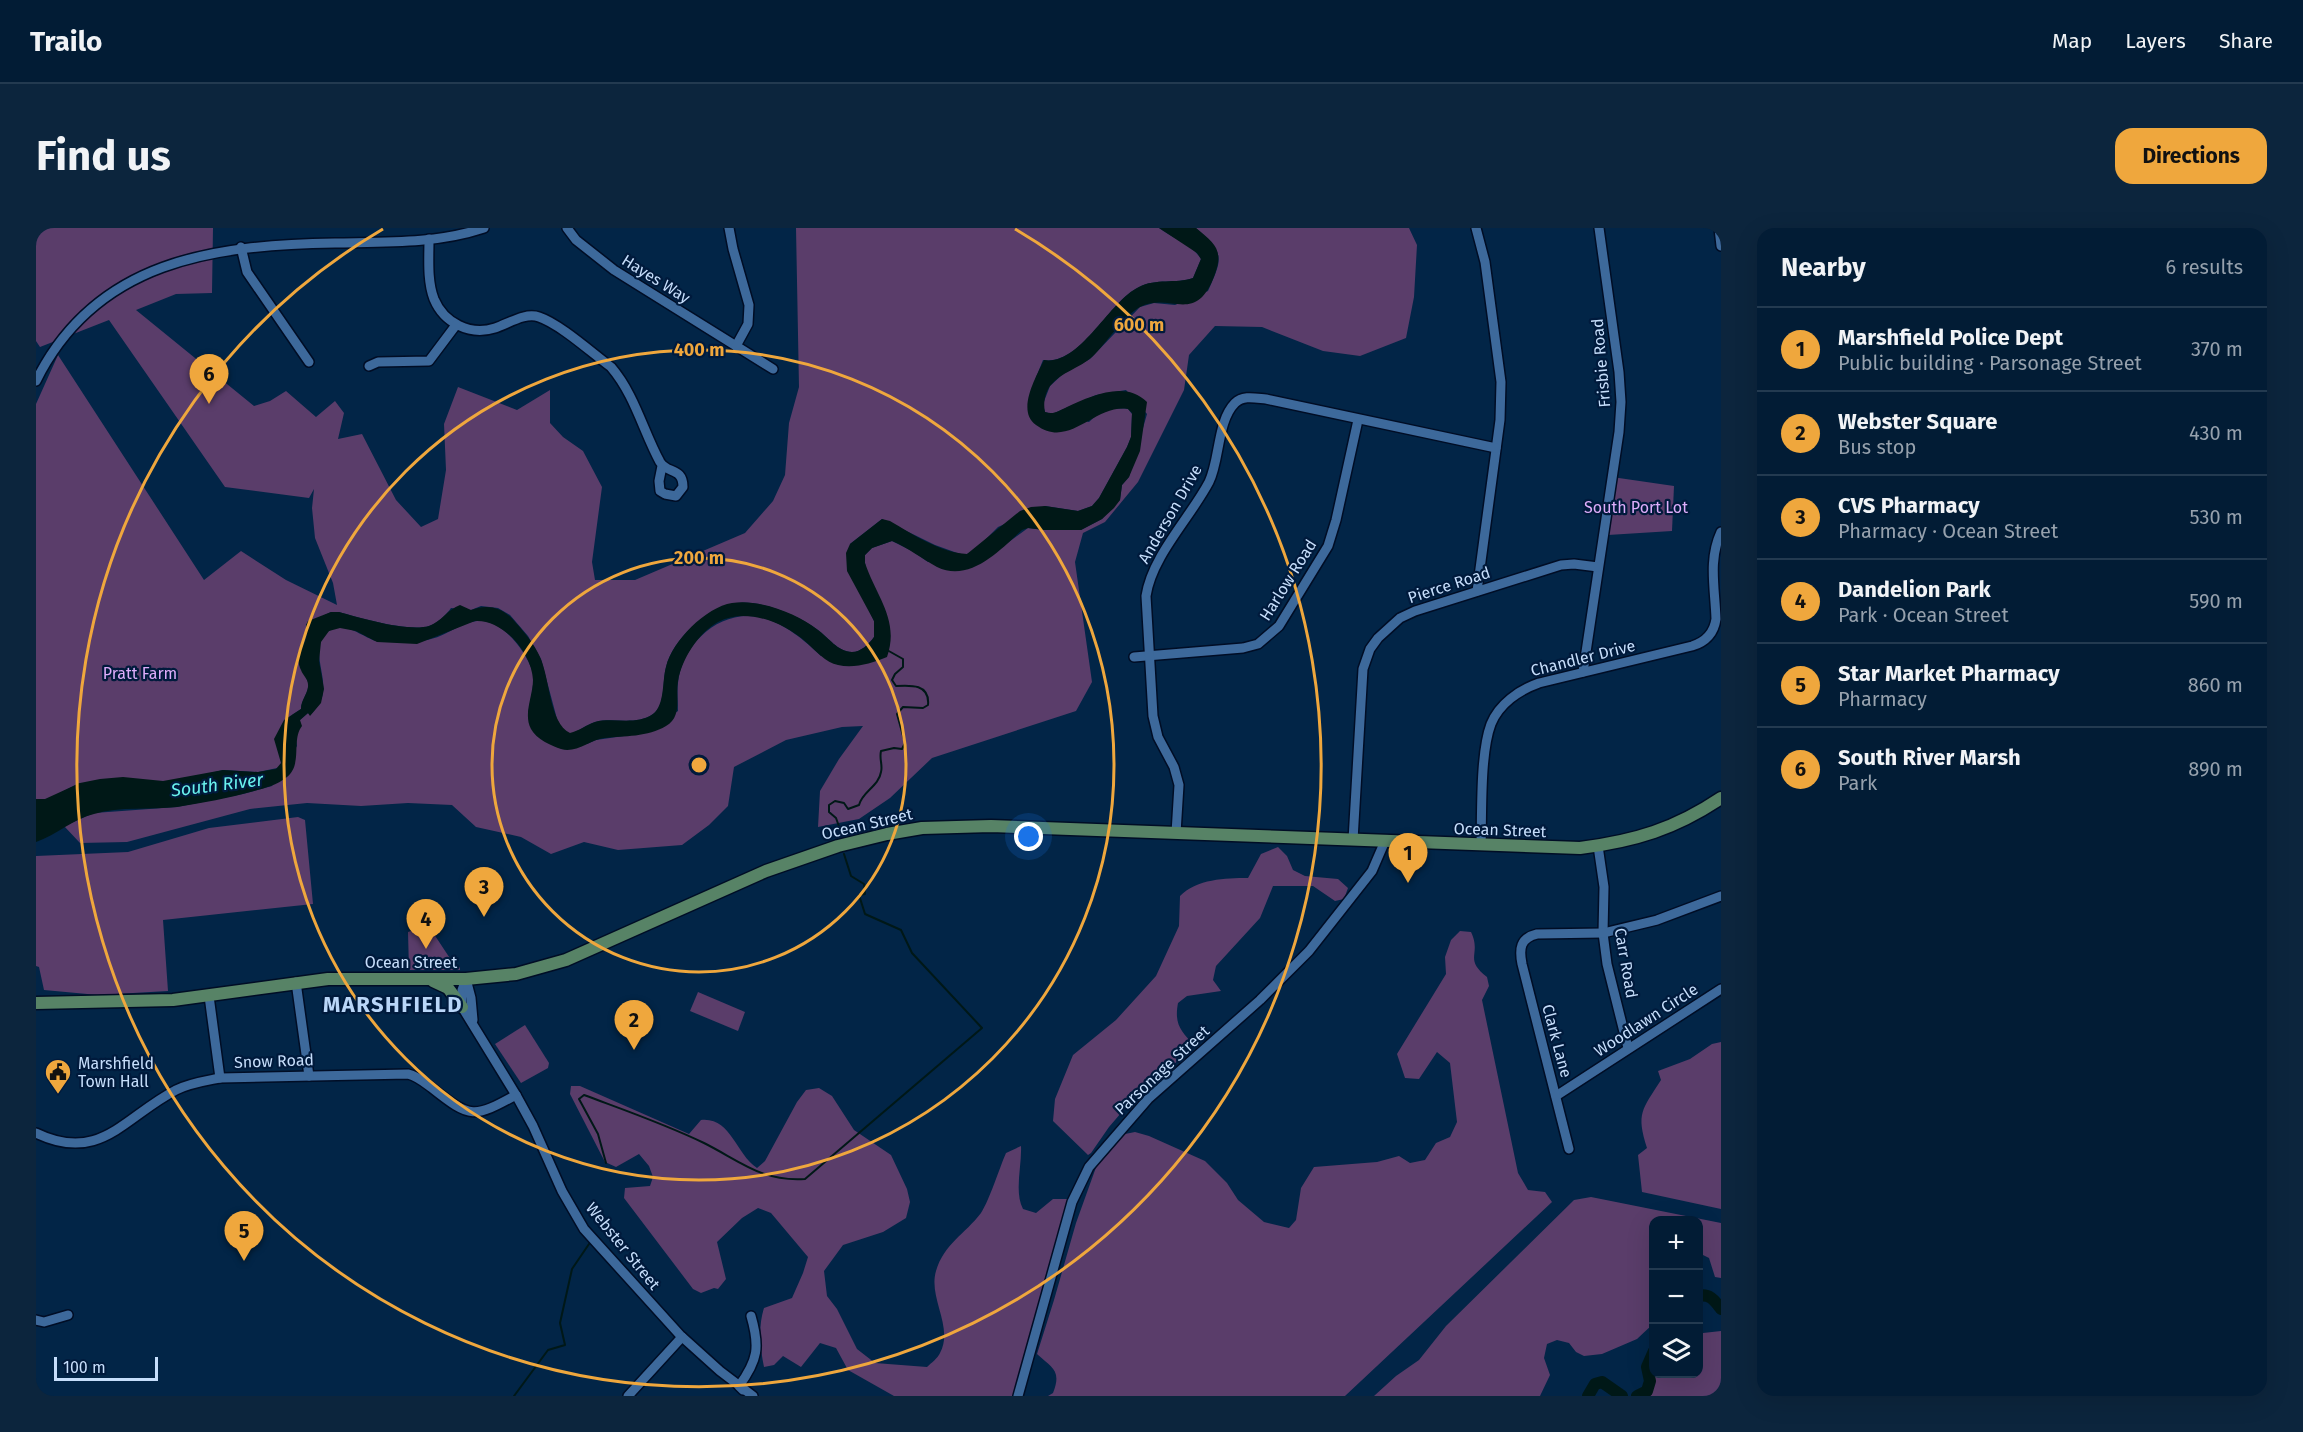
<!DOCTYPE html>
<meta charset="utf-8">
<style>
:root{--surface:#021c35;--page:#0c253d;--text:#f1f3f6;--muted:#96a1ad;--line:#233a50;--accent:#efa73d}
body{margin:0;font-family:"Fira Sans",sans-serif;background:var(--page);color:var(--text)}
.controls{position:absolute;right:18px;bottom:18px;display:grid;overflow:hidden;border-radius:12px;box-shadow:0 6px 24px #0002}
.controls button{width:54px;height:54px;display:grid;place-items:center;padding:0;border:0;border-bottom:2px solid var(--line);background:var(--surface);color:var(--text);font:30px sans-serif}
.scale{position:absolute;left:18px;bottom:15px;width:104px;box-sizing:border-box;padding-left:6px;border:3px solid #c6defb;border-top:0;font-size:16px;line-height:21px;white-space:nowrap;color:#c6defb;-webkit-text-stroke:4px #001a3c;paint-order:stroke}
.you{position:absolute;left:993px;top:609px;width:21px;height:21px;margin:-15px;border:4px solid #fff;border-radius:50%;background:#1a73e8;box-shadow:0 0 0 9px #1a73e833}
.badge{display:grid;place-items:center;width:39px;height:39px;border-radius:50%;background:var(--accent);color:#111;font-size:20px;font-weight:700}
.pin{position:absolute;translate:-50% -50px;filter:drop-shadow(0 2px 3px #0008)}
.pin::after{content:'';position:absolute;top:32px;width:21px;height:18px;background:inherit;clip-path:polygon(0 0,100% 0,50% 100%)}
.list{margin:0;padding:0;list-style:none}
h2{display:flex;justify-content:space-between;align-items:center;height:78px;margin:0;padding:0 24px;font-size:26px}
h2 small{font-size:20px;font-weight:400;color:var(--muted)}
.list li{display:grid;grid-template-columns:39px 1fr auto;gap:18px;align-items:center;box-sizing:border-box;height:84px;padding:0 24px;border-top:2px solid var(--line)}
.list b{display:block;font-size:22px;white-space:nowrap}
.list p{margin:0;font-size:20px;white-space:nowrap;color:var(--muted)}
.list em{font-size:20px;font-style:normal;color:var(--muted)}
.icon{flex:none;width:33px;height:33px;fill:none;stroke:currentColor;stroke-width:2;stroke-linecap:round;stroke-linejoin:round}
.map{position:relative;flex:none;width:1685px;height:1168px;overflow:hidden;border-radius:18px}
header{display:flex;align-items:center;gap:36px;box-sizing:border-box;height:84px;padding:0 30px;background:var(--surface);border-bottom:2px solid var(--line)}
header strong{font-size:28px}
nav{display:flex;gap:33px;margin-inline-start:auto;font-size:21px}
.intro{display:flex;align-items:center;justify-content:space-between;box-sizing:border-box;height:144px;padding:0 36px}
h1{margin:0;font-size:42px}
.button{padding:15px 27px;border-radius:18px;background:var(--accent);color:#111;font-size:21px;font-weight:700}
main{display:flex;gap:36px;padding:0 36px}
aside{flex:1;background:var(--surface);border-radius:18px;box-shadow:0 6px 24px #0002}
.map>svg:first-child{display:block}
.green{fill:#5a3d6a}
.water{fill:#001817}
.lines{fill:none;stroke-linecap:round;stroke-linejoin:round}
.stream{stroke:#001817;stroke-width:2}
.river{stroke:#001817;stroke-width:12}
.minor-casing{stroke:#000d25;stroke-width:12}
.major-casing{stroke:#000d25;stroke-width:15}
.minor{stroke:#3d699b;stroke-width:9}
.major{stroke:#578366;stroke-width:12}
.ring{fill:none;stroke:#efa73d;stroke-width:3}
.labels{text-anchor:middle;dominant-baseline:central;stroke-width:4.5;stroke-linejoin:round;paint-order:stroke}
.street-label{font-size:16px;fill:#c6defb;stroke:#001a3c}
.park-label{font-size:16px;fill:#deadfb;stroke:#001a3c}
.poi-label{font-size:16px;fill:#c6defb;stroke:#001a3c;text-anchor:start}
.water-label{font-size:18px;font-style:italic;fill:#69f2ee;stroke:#001a3c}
.district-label{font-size:22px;font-weight:bold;letter-spacing:1.5px;fill:#b9d6f8;stroke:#001a3c}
.centre{fill:#efa73d;stroke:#001a3c;stroke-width:3}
.ring-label{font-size:18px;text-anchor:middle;font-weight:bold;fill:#efa73d;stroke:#001a3c;stroke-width:4.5;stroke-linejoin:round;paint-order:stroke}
</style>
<header>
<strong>Trailo</strong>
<nav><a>Map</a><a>Layers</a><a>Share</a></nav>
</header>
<div class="intro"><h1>Find us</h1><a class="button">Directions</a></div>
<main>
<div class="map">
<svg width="1685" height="1168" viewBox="0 0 1685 1168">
<rect width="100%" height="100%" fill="#022547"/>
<!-- green -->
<g class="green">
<path d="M 0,0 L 177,0 L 176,65 L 140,66 L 100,82 L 218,178 L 234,173 L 250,163 L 280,189 L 299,173 L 308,185 L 302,211 L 326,206 L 360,272 L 385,299 L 402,291 L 410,242 L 408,196 L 422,159 L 481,182 L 514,162 L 514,195 L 527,209 L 547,223 L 566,259 L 556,334 L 559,352 L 599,352 L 709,305 L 737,273 L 749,247 L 753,195 L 763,159 L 760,0 L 1123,0 C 1136,10 1157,17 1165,31 L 1157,50 C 1140,56 1120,50 1103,59 C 1072,74 1045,138 1007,132 L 999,152 L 992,182 L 1053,194 C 1064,183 1076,179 1092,181 L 1096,186 L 1095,209 L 1091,219 L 1063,270 L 1056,278 L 1042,283 L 1009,278 L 962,299 L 940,321 L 931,326 L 924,326 L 899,317 L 846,291 L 814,316 L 831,378 L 838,393 L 838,409 C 833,416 825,424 816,424 C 802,424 792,409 782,402 C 764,388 723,371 701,375 C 672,380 637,410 630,439 C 626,453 630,477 617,486 C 600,498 577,489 559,494 C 550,497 543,503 534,506 L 526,502 L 521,491 L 505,431 L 492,408 L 474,387 L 462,380 L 445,378 L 435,382 L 415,380 C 410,387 402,395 393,398 C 374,404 323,390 303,384 L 295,384 L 270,396 C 271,412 264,415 262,427 C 261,439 269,444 272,454 C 274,464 265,471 265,481 L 256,487 L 246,539 L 222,544 L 187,542 L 129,556 L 43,555 L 14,570 L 13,572 L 0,572 L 0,176 L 22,127 L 168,352 L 205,323 L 250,352 L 301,377 L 297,355 L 279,310 L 276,280 L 278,261 L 273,270 L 189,259 L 73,92 L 4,119 L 0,113 Z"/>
<path d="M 1160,0 L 1373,0 L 1381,17 L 1378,69 L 1370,110 L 1324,128 L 1287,123 L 1226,99 L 1179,98 L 1153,127 L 1148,162 L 1102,254 L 1069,294 L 1047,305 L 1039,334 L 1056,454 L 1040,483 L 896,530 L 854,570 L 823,591 L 782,599 L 784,563 L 803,531 L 827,498 L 806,499 L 750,512 L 698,539 L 692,578 L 673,597 L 646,617 L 582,622 L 548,614 L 515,626 L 485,609 L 440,599 L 416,577 L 372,575 L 325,578 L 271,575 L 214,581 L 91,614 L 44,615 L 28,598 L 58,585 L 141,579 L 207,566 L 236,558 L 261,518 L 260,510 L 264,492 L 272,485 L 274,487 C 281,480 286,474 287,464 C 290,445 273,417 293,403 C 310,391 332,414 345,414 C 360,414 380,415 395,411 C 412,407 424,395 441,393 C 465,390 489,422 496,442 C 500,456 493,474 492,488 L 551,516 L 560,512 L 609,505 L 642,483 C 642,474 641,464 642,455 C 646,416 683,382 722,389 C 746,393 768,412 785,428 L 851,429 L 829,335 L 829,327 L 836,320 L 856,313 L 876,323 L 892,334 L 962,322 L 992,300 L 1008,302 L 1045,302 L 1066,291 L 1084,272 L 1086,257 L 1093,249 L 1111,186 L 1090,162 L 1060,167 L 1016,186 L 1009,184 L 1007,176 L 1014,158 L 1027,146 L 1054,131 L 1104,79 L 1118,75 L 1139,77 L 1172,63 C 1187,29 1189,26 1160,0 Z"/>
<polygon points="1576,249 1638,258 1636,303 1572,307"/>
<polygon points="262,589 269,592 277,676 127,692 132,763 62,767 8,762 3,739 0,738 0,628 92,624 173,600"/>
<path d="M 1242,619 L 1251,628 L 1257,642 L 1269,648 L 1302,651 L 1312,660 L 1308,671 L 1299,673 L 1277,658 L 1237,658 L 1224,690 L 1180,738 L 1177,752 L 1185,763 L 1151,768 L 1142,775 C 1138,797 1145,803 1159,818 L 1097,871 L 1073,899 L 1055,925 L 1052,927 L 1017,893 L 1019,871 L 1037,827 L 1080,792 L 1120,748 L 1143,698 L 1144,668 C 1161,651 1189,650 1212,650 L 1225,626 Z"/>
<polygon points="392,697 419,738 424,739 424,742 373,742 372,704"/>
<path d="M 1424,703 L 1435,704 C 1446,727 1427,730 1451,749 L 1453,758 L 1446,772 L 1482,945 L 1492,962 L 1509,964 L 1516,974 L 1309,1168 L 1012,1168 L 1017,1165 C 1026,1142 1016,1140 1001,1126 L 1018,1072 L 1040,995 L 1063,931 L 1089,906 L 1099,904 L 1113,908 L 1169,933 L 1191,955 L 1202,972 L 1228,994 L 1253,1000 L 1260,992 L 1265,960 L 1278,939 L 1341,934 L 1363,928 L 1374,935 L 1389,932 L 1400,915 L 1414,909 L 1421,894 L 1414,835 L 1401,824 L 1383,851 L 1369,850 L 1361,826 L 1410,746 L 1409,729 L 1415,712 Z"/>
<polygon points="662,764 709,784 702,803 654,783"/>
<polygon points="489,797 513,835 512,840 485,855 459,816"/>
<path d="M 1685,814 L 1685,981 L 1606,964 L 1602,927 L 1611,920 C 1600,885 1606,882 1625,852 L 1622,843 L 1654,831 L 1676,816 Z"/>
<path d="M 535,858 L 544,858 L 653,906 L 665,892 C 695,889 699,925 721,940 L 729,933 L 761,874 L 770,862 L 783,860 L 796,868 L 818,902 L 855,927 L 871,961 L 874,974 L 870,990 L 847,1004 L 807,1017 L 788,1043 L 791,1068 L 801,1081 L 821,1121 L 839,1135 L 891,1139 C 895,1135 902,1130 904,1125 C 918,1099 892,1070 900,1043 C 908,1016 929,1006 945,985 C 954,971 963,941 970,925 L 985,918 C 986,938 978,964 987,981 L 1000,985 L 1017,971 L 1034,971 L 978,1168 L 858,1168 L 812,1142 L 800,1120 L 784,1115 L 765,1139 L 747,1128 L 738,1137 L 728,1139 C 724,1120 722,1099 728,1080 L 756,1070 L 767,1045 L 772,1029 L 735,985 L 722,980 L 706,990 L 681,1014 L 690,1051 L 682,1061 L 678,1060 L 665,1065 L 657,1061 L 588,970 L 589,960 L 614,958 L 617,949 L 613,938 L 603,926 L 580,939 L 569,934 L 534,866 Z"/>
<polygon points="1555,969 1685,995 1685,1050 1679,1049 1673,1030 1663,1025 1662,992 1618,992 1617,1096 1601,1111 1566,1126 1548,1128 1540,1124 1533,1115 1521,1112 1511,1116 1508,1130 1514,1147 1504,1168 1338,1168 1360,1148 1383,1132 1410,1098 1538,972"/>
<polygon points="1685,1103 1685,1168 1613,1168 1620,1146 1662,1146 1663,1109 1667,1105"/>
</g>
<!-- water -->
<path class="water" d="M 1123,0 L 1160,0 C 1178,15 1188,21 1179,46 C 1160,99 1134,63 1104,79 C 1088,87 1070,116 1056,129 C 1044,140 1025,144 1014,158 C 1009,165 1007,176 1009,184 C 1018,187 1022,183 1031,179 C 1055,168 1089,152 1111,174 L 1104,223 L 1093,249 L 1086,257 L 1084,272 L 1078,280 L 1066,291 L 1045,302 L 1008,302 L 992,300 L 986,302 C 964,322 934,355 901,339 C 886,331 873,320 856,313 L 836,320 L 829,327 L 829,335 C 840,368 864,392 851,429 C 836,435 818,441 802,437 C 790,435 779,422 770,414 C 747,394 710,379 682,394 C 662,405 646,431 642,453 C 639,469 647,488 630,498 C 612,509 588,508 568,510 C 554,512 539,526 525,521 C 516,518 500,511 495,501 C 487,486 497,468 497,452 C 496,425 467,391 439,393 L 381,416 L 341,414 L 320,403 L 304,400 L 293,403 L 285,414 L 283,433 L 288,461 L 285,475 L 274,488 L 272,485 L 264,492 L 266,498 C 255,512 267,536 251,549 C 241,557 229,560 218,563 C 193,570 166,575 141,579 C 114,582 84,578 58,586 C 37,591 20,607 0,614 L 0,571 L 9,571 L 44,555 L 64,551 L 87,549 L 127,553 L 187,542 L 222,544 L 240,541 L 245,535 L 238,511 L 248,492 L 265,481 C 265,472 271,467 272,459 C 273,451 267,448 265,442 C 258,428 269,420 271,406 C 271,401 269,398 272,393 L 295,384 L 303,384 C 324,390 372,404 393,398 C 405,394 412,381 424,377 L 435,382 C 453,375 468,380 480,395 C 490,406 498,416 504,429 C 514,450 513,495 534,505 C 543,503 550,497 559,494 C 577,489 600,498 617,486 C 629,477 626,453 630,439 C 636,413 670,379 696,375 C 724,371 760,385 782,402 C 792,409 802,424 816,424 C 825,424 833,416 838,409 L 838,393 L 811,343 L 810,325 L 814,316 L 846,291 L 854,293 C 876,306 905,325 931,326 L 984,283 L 995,279 L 1009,278 L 1042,283 L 1056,278 L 1063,270 L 1091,219 L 1095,209 L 1096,185 L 1092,181 C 1058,176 1034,222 1000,197 C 980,183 1000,149 1008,132 C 1044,138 1072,74 1103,59 C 1120,50 1140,56 1157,50 L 1165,31 L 1161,25 Z"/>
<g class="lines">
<!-- stream -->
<g class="stream">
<path d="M 805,604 L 800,590 L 793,584 L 793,577 L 799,573 L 808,575 L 812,581 L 823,577 C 826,564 843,558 845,544 C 847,537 843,531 845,523 L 858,520 L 866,521 L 869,515 L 861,486 L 867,479 L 887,480 L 892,477 C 894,456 875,457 860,458 L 856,452 L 859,446 L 867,439 L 867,431 L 851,422"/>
<path d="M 570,935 L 562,906 L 543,871 L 548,867 C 588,882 629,896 668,915 C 704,933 726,954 769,951 L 946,800 L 876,725 L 865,702 L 829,686 L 823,667 L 829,666 L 828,656 L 815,648 L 808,626"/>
<polyline points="478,1168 512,1122 529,1117 524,1095 536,1041 553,1016"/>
</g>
<!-- river -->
<g class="river">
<path d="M 1662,1068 C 1674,1065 1679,1073 1685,1081"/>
<polyline points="1552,1168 1559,1156 1566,1154 1586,1168"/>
<polyline points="1601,1168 1611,1163 1614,1153 1611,1139 1618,1123"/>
</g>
<!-- minor casing -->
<g class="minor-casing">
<g id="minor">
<polyline points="531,0 540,12 578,42 737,141"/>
<polyline points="693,0 697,21 713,77 712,96 700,118"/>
<polyline points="1440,0 1449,34 1465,154 1464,192 1441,363"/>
<polyline points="1683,0 1685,18"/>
<path d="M 393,11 C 393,30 391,53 398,71 C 408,95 434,108 459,100 C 472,96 489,84 503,89 C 524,96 556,125 575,139 C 599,167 607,203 624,234 C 631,246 647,239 647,259 L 640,268 L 629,266 L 624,263 L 623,253 L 626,238"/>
<polyline points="205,19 211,44 273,134"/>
<polyline points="333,138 342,134 393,133 420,97"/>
<path d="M 0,153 C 60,32 178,17 299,15 C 349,14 400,16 448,0"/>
<polyline points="1098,429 1207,420 1222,416 1243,398 1292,318 1300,292 1322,192"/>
<polyline points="1547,444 1583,204 1585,174 1583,144 1563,0"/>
<path d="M 1140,605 L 1143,557 L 1138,539 L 1122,509 L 1117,488 L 1110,368 C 1116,328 1154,290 1173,254 C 1184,232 1181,193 1199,175 C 1207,167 1219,170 1230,171 L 1460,220"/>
<polyline points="1317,612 1327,441 1334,421 1342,410 1364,390 1379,383 1525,337 1538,336 1562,339"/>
<path d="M 1445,617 C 1446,585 1444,525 1455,496 C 1463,476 1483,462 1503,455 L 1656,418 C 1669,414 1678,405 1680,391 C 1679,360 1672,332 1685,304"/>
<polyline points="1562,618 1568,659 1567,705 1571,736 1592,820"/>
<polyline points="430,751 426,762 426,779 480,867 497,898 526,963 548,1001 644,1107 684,1143 717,1168"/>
<polyline points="430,751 435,770 437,792"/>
<polyline points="260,754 273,848"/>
<polyline points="173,768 184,850"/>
<polyline points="1520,868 1685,761"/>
<path d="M 0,905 C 64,936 88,889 140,862 C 154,855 169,853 184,850 L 372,846 C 381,848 388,854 396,860 C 435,891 438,890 480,867"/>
<path d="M 1533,921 L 1486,736 C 1483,721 1484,710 1501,706 L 1567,705 L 1621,692 L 1685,668"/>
<polyline points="0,1092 8,1094 32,1087"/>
<path d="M 707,1162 L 703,1158 C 722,1132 724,1119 715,1088"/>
<polyline points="592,1168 646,1109"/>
<polyline points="982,1168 1036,974 1053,939 1112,871 1224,772 1273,723 1336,643 1349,613"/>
</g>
</g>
<!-- major casing -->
<g class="major-casing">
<g id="major">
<polyline points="397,753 412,760 426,779"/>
<path d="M 0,775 L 137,772 L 292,751 L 430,751 L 480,746 L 530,732 L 730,643 L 802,618 L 851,606 L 886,600 L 955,598 L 1544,620 C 1599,613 1639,601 1685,570"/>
</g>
</g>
<!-- minor -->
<use href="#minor" class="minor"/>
<!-- major -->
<use href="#major" class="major"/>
</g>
<!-- distance rings -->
<g class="ring">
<circle cx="663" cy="537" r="207"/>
<circle cx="663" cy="537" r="415"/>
<path d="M979 1A622 622 0 1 1 347 1"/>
</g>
<!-- icons -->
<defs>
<g id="civic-pin" transform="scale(1.35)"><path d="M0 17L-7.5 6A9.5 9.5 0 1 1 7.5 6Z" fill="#efa73d" stroke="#001a3c"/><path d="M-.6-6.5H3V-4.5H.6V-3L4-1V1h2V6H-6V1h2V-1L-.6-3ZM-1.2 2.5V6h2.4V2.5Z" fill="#111"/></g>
</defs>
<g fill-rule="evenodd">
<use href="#civic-pin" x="22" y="844"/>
</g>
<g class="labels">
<!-- street labels -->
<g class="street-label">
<text transform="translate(620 51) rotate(32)">Hayes Way</text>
<text transform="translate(1565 135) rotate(-95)">Frisbie Road</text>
<text transform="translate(1134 286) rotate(-60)">Anderson Drive</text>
<text transform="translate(1252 352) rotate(-58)">Harlow Road</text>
<text transform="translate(1413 357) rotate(-18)">Pierce Road</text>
<text transform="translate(1547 430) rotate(-14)">Chandler Drive</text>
<text transform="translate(831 596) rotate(-13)">Ocean Street</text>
<text transform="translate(1464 602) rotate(2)">Ocean Street</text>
<text x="375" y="734">Ocean Street</text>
<text transform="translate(1590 735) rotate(80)">Carr Road</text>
<text transform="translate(1610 792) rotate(-33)">Woodlawn Circle</text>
<text transform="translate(1521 813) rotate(75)">Clark Lane</text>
<text transform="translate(238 833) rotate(-2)">Snow Road</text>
<text transform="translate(1126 842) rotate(-43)">Parsonage Street</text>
<text transform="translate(587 1018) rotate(51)">Webster Street</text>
</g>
<!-- park labels -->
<g class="park-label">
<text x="1600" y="279">South Port Lot</text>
<text x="104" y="445">Pratt Farm</text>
</g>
<!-- poi labels -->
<g class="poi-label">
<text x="42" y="835">Marshfield<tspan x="42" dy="18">Town Hall</tspan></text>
</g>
<!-- water labels -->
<g class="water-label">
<text transform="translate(181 557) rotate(-7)">South River</text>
</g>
<!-- district labels -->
<g class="district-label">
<text x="357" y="776">MARSHFIELD</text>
</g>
</g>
<circle cx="663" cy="537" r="9" class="centre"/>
<g class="ring-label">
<text x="1103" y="103">600 m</text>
<text x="663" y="128">400 m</text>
<text x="663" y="336">200 m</text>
</g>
</svg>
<div class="controls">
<button>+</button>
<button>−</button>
<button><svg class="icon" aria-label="layers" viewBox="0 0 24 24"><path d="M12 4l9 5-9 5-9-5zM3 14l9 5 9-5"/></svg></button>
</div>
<div class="scale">100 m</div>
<div class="you"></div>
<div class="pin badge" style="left:1372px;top:655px">1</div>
<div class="pin badge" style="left:598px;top:822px">2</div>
<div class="pin badge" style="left:448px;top:689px">3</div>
<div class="pin badge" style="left:390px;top:721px">4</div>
<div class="pin badge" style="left:208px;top:1033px">5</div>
<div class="pin badge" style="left:173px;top:176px">6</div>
</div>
<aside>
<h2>Nearby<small>6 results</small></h2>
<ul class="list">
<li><span class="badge">1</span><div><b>Marshfield Police Dept</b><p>Public building · Parsonage Street</p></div><em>370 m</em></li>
<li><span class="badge">2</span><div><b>Webster Square</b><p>Bus stop</p></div><em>430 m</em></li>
<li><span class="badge">3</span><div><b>CVS Pharmacy</b><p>Pharmacy · Ocean Street</p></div><em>530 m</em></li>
<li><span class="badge">4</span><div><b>Dandelion Park</b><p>Park · Ocean Street</p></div><em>590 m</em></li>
<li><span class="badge">5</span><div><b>Star Market Pharmacy</b><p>Pharmacy</p></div><em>860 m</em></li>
<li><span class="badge">6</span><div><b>South River Marsh</b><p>Park</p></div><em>890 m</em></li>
</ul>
</aside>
</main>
